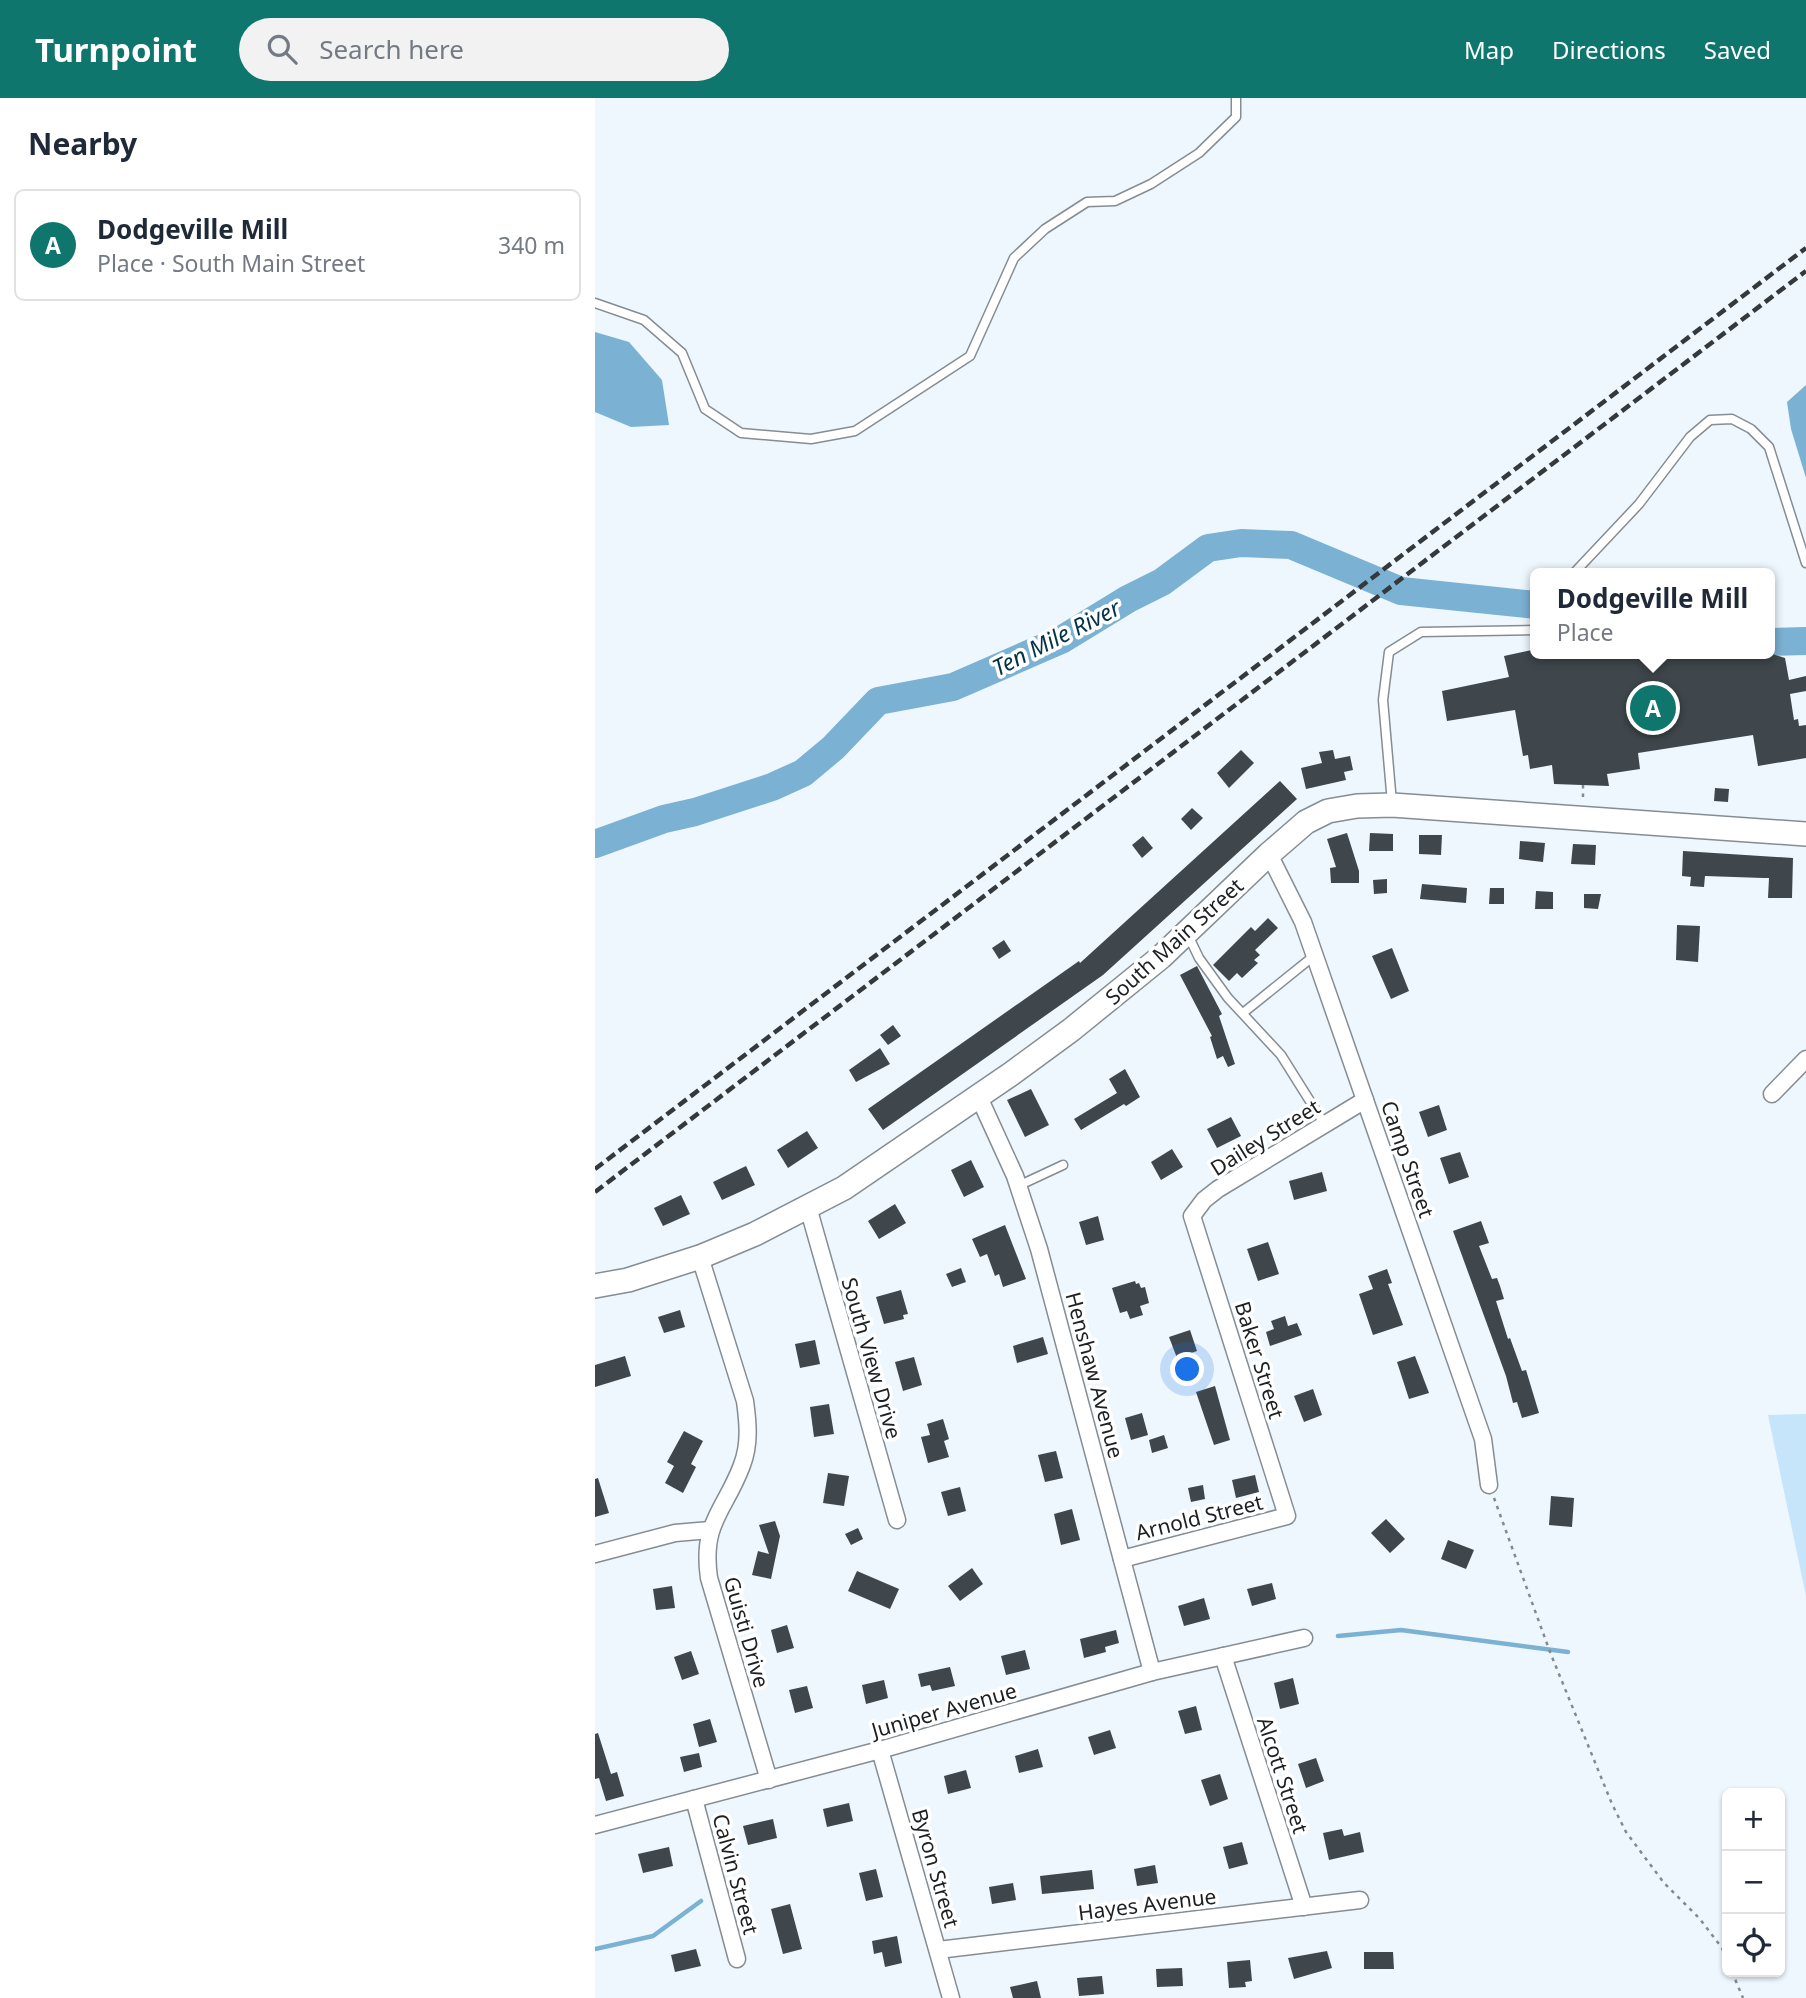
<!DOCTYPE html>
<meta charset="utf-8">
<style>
:root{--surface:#fff;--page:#f2f2f3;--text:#1f2937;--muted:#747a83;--line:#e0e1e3;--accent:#0f766e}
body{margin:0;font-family:"Noto Sans",sans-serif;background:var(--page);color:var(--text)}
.controls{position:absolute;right:21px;bottom:21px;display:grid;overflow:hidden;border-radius:10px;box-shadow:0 2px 5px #0004}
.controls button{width:63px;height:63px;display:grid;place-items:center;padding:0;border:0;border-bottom:2px solid var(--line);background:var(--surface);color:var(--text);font:35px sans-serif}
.you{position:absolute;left:593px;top:1272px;width:24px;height:24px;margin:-18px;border:5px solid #fff;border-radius:50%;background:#1a73e8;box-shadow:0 0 0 10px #1a73e833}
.badge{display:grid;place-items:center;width:46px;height:46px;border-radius:50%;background:var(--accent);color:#fff;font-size:23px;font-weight:700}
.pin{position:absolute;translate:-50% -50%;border:4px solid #fff;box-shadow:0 2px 7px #0006}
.popup{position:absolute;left:935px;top:470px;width:245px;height:91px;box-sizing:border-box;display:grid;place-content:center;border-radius:10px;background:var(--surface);filter:drop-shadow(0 2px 5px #0005);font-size:23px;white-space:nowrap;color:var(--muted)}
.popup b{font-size:26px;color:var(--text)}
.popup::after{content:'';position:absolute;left:50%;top:100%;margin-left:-14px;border:14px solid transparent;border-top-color:var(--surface)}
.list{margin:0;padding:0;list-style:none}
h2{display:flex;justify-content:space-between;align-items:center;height:91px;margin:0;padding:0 28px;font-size:30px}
h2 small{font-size:23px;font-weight:400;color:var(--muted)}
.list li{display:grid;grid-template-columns:46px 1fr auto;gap:21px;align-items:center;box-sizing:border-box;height:112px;margin:0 14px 14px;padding:0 14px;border:2px solid var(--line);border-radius:10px}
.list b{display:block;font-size:26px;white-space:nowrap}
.list p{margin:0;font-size:23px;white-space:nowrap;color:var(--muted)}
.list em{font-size:23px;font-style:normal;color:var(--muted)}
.icon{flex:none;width:38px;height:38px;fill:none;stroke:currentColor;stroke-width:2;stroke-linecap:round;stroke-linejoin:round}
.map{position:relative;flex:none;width:1211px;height:1900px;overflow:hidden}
header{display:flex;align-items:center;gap:42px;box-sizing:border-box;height:98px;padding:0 35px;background:var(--accent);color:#fff}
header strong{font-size:33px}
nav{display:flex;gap:38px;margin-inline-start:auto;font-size:24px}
.search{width:490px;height:63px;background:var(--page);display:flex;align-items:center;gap:18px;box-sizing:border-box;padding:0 24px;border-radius:38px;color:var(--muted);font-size:26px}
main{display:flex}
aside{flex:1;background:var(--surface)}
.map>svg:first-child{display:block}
.green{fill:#c6e5fa}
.water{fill:#7bb1d3}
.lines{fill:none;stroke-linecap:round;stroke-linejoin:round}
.stream{stroke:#7bb1d3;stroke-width:4.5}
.river{stroke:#7bb1d3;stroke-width:28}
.building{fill:#3f474c}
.service-casing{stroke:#858d93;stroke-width:11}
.minor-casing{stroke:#858d93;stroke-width:19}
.secondary-casing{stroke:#858d93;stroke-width:26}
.path{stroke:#838a8e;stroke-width:2.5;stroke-dasharray:3.5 5;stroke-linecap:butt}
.service{stroke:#fff;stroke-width:8}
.minor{stroke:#fff;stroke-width:16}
.secondary{stroke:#fff;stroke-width:23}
.rail{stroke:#35393c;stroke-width:4.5;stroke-dasharray:10 5;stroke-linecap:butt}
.labels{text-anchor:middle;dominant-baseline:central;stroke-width:7;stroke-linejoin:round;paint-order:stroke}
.street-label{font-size:21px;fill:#1d2023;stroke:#fff}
.water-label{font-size:23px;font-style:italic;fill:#023149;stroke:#fff}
</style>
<header>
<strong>Turnpoint</strong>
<div class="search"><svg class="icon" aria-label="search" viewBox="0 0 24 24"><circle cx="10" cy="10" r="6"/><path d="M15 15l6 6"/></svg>Search here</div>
<nav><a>Map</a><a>Directions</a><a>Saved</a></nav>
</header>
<main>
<aside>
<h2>Nearby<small></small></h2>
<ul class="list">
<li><span class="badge">A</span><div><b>Dodgeville Mill</b><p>Place · South Main Street</p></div><em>340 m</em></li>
</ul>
</aside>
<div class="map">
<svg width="1211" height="1900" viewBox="0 0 1211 1900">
<rect width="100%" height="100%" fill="#edf7fd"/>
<!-- green -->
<polygon class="green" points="1211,1316 1211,1498 1173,1317"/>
<!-- water -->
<g class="water">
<polygon points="0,234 34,244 67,282 74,327 36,329 0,314"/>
<polygon points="1211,287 1211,380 1196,331 1192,304"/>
</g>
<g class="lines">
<!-- stream -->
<g class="stream">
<polyline points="743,1538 806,1532 973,1554"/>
<polyline points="0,1851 58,1838 106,1803"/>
</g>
<!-- river -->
<g class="river">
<polyline points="1175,544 1211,543"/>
<polyline points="0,746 69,721 100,714 177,689 208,675 238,650 283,603 358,589 466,542 533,501 567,484 613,450 646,445 696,447 806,493 941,507"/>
</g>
</g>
<!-- building -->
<g class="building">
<polygon points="941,551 941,556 999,556 999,559 1012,556 1177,556 1190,560 1194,582 1211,578 1211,593 1195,596 1199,622 1203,621 1204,628 1211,627 1211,660 1163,668 1158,637 1043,655 1045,671 1012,676 1014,688 959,686 957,667 935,671 933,657 928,658 920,612 852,623 847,593 914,579 909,558"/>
<polygon points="646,652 659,665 634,690 622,675"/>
<polygon points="738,652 740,661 755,658 758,672 749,674 751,682 711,691 706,670 727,665 724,654"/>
<polygon points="685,683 702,701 508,877 288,1032 273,1011 437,896 484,863 485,865"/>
<polygon points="1120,690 1134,691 1133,704 1119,703"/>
<polygon points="597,710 608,720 596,732 586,721"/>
<polygon points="752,735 764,773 764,785 736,785 735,770 741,769 732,741"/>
<polygon points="775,735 798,736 798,753 774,753"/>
<polygon points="824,737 847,737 846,757 824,756"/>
<polygon points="548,738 558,750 547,760 537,747"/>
<polygon points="925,743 950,745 948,764 924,761"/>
<polygon points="978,746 1001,747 1000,767 976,766"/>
<polygon points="1088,753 1198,760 1197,800 1173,800 1174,780 1168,780 1110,778 1109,789 1095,788 1096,779 1087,778"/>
<polygon points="792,781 792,795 779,796 778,782"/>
<polygon points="827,786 872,790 871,805 825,801"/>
<polygon points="895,790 909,790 909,806 894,806"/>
<polygon points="941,793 958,794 958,811 940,811"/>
<polygon points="989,796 1006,796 1003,811 989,810"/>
<polygon points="673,820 683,830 660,852 665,857 659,862 663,865 647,880 642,875 634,883 618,867 656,829 660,833"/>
<polygon points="1082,827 1105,828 1103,864 1081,862"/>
<polygon points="409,842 416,853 404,861 397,850"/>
<polygon points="797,850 814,893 796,901 777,858"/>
<polygon points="602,868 627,916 624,918 640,966 633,969 628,958 622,961 615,939 617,938 585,877"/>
<polygon points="298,927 306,938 293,947 285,937"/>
<polygon points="285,950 295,966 261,984 254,972"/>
<polygon points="530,971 545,999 531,1008 529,1006 486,1032 479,1021 522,995 514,981"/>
<polygon points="436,991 454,1027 430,1039 412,1002"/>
<polygon points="844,1007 852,1032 833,1039 824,1014"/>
<polygon points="636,1019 646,1038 622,1050 612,1031"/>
<polygon points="212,1033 223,1050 193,1070 182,1052"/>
<polygon points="577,1051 588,1069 566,1082 556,1064"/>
<polygon points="865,1054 874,1079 854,1086 845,1060"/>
<polygon points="376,1062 389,1089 369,1099 356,1072"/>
<polygon points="151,1068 160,1087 127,1102 118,1084"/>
<polygon points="727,1074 732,1093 699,1102 694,1083"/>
<polygon points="86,1097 95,1116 68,1128 59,1110"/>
<polygon points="300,1106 311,1125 284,1141 273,1123"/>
<polygon points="503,1118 509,1142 491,1147 484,1124"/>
<polygon points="886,1123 894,1145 884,1148 897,1181 902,1180 905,1188 909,1201 901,1203 913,1241 915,1240 927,1273 931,1272 944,1315 927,1320 922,1304 918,1305 911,1278 858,1133"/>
<polygon points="410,1127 431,1181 408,1189 404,1176 400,1178 392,1156 385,1159 377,1141"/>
<polygon points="673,1144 684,1176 663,1183 652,1151"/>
<polygon points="366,1170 371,1184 357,1189 351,1176"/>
<polygon points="792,1171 797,1185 793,1186 808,1227 778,1237 764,1196 778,1191 773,1178"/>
<polygon points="540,1183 541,1186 544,1185 546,1190 550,1189 554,1205 545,1208 548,1217 535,1221 532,1213 525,1215 517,1190"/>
<polygon points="306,1192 313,1216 308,1217 309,1221 289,1226 281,1199"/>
<polygon points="85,1212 90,1229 69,1235 63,1219"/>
<polygon points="690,1218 693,1228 702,1225 707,1237 675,1248 671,1234 679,1231 676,1223"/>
<polygon points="595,1232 602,1253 582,1260 574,1239"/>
<polygon points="448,1239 453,1256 422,1265 418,1248"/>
<polygon points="220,1242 225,1266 205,1270 200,1246"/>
<polygon points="30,1258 36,1278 0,1289 0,1267"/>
<polygon points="820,1258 834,1295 814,1301 802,1264"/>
<polygon points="319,1259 327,1287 308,1293 300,1264"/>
<polygon points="620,1288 635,1342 619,1347 601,1294"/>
<polygon points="718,1291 727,1317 709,1324 699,1298"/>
<polygon points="234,1306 239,1336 219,1339 215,1309"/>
<polygon points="547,1315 553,1337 536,1342 530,1320"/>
<polygon points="348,1321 354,1341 349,1343 354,1359 333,1365 326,1339 335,1337 332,1326"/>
<polygon points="89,1333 108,1343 96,1366 101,1369 88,1395 70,1385 79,1368 72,1364"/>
<polygon points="569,1337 573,1350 557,1355 554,1342"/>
<polygon points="461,1353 468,1380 450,1384 443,1357"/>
<polygon points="233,1375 254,1378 249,1408 228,1405"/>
<polygon points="660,1377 664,1394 641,1400 637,1382"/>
<polygon points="3,1380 14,1415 0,1419 0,1381"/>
<polygon points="608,1387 610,1401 596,1404 593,1390"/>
<polygon points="365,1389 371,1413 353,1418 346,1394"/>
<polygon points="956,1398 979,1400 977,1429 954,1427"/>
<polygon points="477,1411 485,1442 466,1447 459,1416"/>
<polygon points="791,1421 810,1441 795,1455 776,1435"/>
<polygon points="180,1423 185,1438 176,1481 157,1477 163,1453 174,1456 164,1427"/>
<polygon points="263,1430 268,1441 256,1447 250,1436"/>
<polygon points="853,1442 879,1452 871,1471 846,1461"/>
<polygon points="377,1470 388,1486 365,1503 353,1488"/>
<polygon points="262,1473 304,1491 295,1511 253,1493"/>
<polygon points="677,1485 681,1501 657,1508 652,1491"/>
<polygon points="77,1488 80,1510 61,1512 58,1491"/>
<polygon points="609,1500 615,1521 589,1528 583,1508"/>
<polygon points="192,1527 199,1550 182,1555 176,1532"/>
<polygon points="521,1532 524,1545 510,1549 511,1554 489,1560 485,1541"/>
<polygon points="430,1552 435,1571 411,1577 406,1558"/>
<polygon points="96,1553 104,1576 87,1582 79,1559"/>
<polygon points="355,1569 360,1588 337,1593 335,1587 326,1589 323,1576"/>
<polygon points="698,1580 704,1606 685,1611 679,1585"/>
<polygon points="289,1582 293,1600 271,1606 267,1587"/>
<polygon points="212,1588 218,1610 200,1615 194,1592"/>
<polygon points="601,1608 607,1632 590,1636 583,1613"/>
<polygon points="115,1621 122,1644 104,1649 98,1626"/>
<polygon points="515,1632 521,1650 499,1657 493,1639"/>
<polygon points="3,1635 16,1676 22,1674 29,1698 11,1703 4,1680 0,1681 0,1636"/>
<polygon points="443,1651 448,1669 424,1675 420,1658"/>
<polygon points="104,1655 107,1669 89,1674 85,1659"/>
<polygon points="721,1660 729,1683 711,1690 703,1666"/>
<polygon points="371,1672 376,1690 353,1696 349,1678"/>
<polygon points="625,1676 633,1701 615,1708 606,1682"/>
<polygon points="254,1705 258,1723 232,1729 228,1711"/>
<polygon points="178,1721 182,1740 153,1747 148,1728"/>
<polygon points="747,1731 749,1738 765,1734 769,1754 734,1762 728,1735"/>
<polygon points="647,1744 653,1766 634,1771 628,1749"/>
<polygon points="74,1749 78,1768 48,1775 43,1756"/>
<polygon points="560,1767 563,1785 542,1788 539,1771"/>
<polygon points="281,1771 288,1799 271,1803 264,1775"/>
<polygon points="497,1772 499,1791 447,1796 445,1778"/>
<polygon points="418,1785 421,1802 397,1806 394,1789"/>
<polygon points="195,1806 207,1851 188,1856 176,1811"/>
<polygon points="302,1838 307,1865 290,1869 287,1854 279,1856 277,1843"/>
<polygon points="101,1851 106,1868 80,1874 76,1857"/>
<polygon points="732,1853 737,1870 699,1881 693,1860"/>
<polygon points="769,1854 798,1854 799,1871 769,1871"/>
<polygon points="655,1862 657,1883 650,1884 651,1889 634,1890 632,1864"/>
<polygon points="587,1870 588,1888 562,1889 561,1871"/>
<polygon points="507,1878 509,1896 484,1898 482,1880"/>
<polygon points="442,1883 446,1900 418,1900 415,1889"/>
</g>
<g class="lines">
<!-- service casing -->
<g class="service-casing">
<g id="service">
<polyline points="0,205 49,222 87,255 110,311 146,335 216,341 260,333 375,258 419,160 450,131 492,104 520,103 556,86 604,55 641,19 641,0"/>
<polyline points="979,475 1044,406 1095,339 1115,322 1137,321 1156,331 1174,349 1211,465"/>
<polyline points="797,705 788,602 794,554 826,534 941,532"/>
<polyline points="593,837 604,860 633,900 686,957 730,1027"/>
<polyline points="648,915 720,857"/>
<polyline points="423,1088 468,1067"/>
</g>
</g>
<!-- minor casing -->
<g class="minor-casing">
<g id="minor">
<polyline points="674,756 708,824 888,1341 894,1387"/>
<polyline points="1177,996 1211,961"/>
<polyline points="383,997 420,1078 444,1151 557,1574"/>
<polyline points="213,1109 302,1422"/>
<path d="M 105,1159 L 150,1303 C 153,1325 155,1346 147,1367 C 130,1413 106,1424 114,1480 L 174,1682"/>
<polyline points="0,1456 80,1435 115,1432"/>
<polyline points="527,1461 692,1418 597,1118 609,1102 623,1091 770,1002"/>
<polyline points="628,1558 709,1809"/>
<polyline points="285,1652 356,1900"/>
<polyline points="99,1701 142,1861"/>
<polyline points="0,1727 285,1652 557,1574 709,1540"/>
<polyline points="343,1852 765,1802"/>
</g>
</g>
<!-- secondary casing -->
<g class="secondary-casing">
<polyline id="secondary" points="0,1188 33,1182 105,1159 160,1136 249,1090 416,976 476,932 566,859 674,756 711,724 733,713 762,708 797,707 1211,736"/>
</g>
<!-- path -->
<g class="path">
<polyline points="988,687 988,701"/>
<polyline points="899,1400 955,1554 1017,1706 1031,1734 1069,1785 1104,1820 1127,1850 1132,1862"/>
<polyline points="1137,1874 1148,1900"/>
</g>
<!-- service -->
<use href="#service" class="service"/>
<!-- minor -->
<use href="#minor" class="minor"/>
<!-- secondary -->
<use href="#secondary" class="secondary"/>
<!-- rail -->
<g class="rail">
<polyline points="0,1071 1211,150"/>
<polyline points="0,1094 1211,173"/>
</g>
</g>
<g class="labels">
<!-- street labels -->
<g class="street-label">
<text transform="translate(579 843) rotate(-42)">South Main Street</text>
<text transform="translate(670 1039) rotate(-32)">Dailey Street</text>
<text transform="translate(813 1061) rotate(71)">Camp Street</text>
<text transform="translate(277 1260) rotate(74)">South View Drive</text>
<text transform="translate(665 1262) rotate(73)">Baker Street</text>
<text transform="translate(500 1277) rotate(75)">Henshaw Avenue</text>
<text transform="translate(604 1419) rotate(-14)">Arnold Street</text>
<text transform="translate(152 1534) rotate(74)">Guisti Drive</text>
<text transform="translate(349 1612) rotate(-16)">Juniper Avenue</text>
<text transform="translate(688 1677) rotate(72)">Alcott Street</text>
<text transform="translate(341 1770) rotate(74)">Byron Street</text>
<text transform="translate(141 1776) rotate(75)">Calvin Street</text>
<text transform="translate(552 1806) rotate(-7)">Hayes Avenue</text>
</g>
<!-- water labels -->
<g class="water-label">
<text transform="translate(461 539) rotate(-27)">Ten Mile River</text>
</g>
</g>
</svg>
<div class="controls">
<button>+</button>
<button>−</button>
<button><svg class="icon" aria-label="locate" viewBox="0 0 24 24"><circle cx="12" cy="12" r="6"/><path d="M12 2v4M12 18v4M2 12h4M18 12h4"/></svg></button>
</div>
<div class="you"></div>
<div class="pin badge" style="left:1058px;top:610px">A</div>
<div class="popup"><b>Dodgeville Mill</b>Place</div>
</div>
</main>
